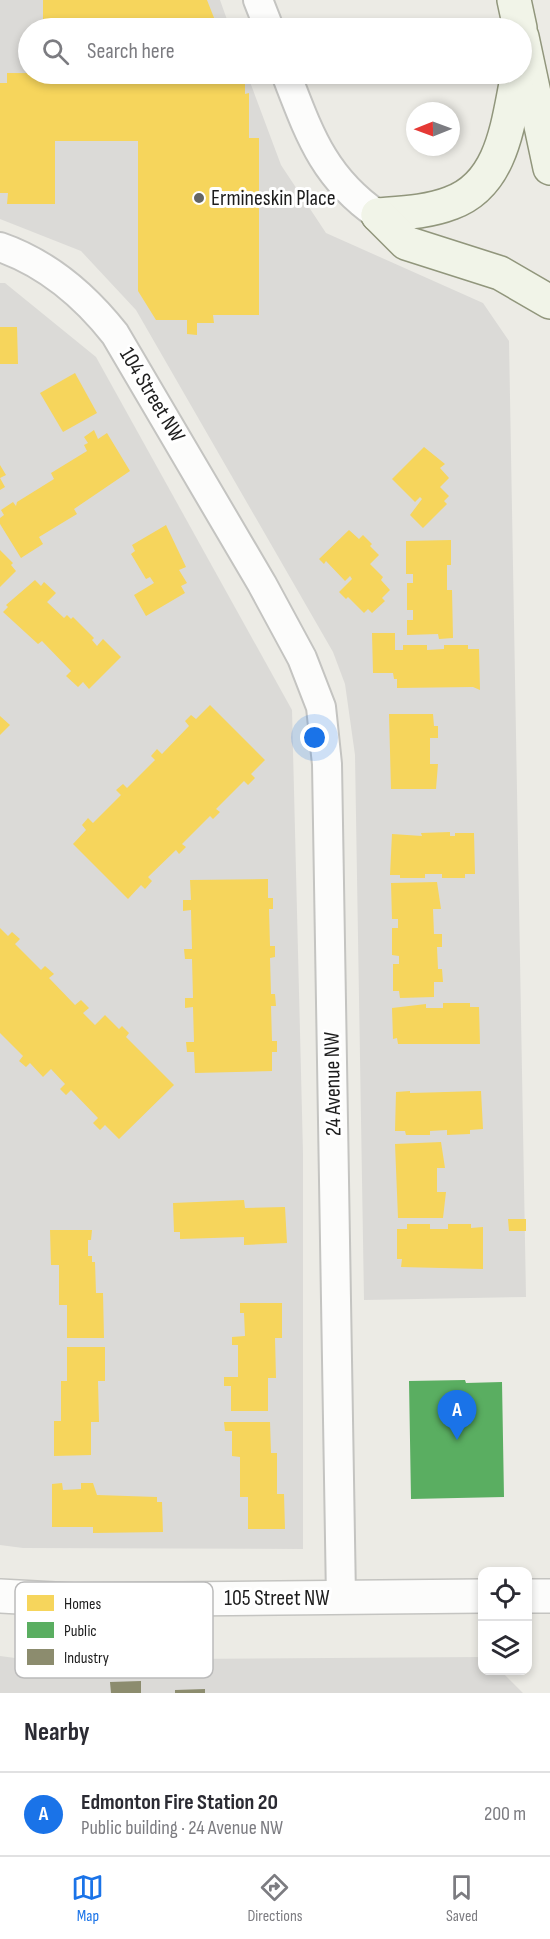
<!DOCTYPE html>
<meta charset="utf-8">
<style>
:root{--surface:#fff;--page:#f7f7f7;--text:#2b2b33;--muted:#7c7c81;--line:#e1e1e2;--accent:#1a73e8}
body{margin:0;font-family:"Sofia Sans Condensed",sans-serif;background:var(--page);color:var(--text)}
.controls{position:absolute;right:18px;bottom:18px;display:grid;overflow:hidden;border-radius:12px;box-shadow:0 3px 9px #0003}
.controls button{width:54px;height:54px;display:grid;place-items:center;padding:0;border:0;border-bottom:2px solid var(--line);background:var(--surface);color:var(--text);font:30px sans-serif}
.compass{position:absolute;left:406px;top:102px;width:54px;height:54px;border-radius:50%;background:var(--surface);box-shadow:0 3px 9px #0003;rotate:269deg}
.you{position:absolute;left:315px;top:738px;width:21px;height:21px;margin:-15px;border:4px solid #fff;border-radius:50%;background:#1a73e8;box-shadow:0 0 0 9px #1a73e833}
.badge{display:grid;place-items:center;width:39px;height:39px;border-radius:50%;background:var(--accent);color:#fff;font-size:20px;font-weight:700}
.pin{position:absolute;translate:-50% -50px;filter:drop-shadow(0 2px 3px #0008)}
.pin::after{content:'';position:absolute;top:32px;width:21px;height:18px;background:inherit;clip-path:polygon(0 0,100% 0,50% 100%)}
.list{margin:0;padding:0;list-style:none}
h2{display:flex;justify-content:space-between;align-items:center;height:78px;margin:0;padding:0 24px;font-size:26px}
h2 small{font-size:20px;font-weight:400;color:var(--muted)}
.list li{display:grid;grid-template-columns:39px 1fr auto;gap:18px;align-items:center;box-sizing:border-box;height:84px;padding:0 24px;border-top:2px solid var(--line)}
.list b{display:block;font-size:22px;white-space:nowrap}
.list p{margin:0;font-size:20px;white-space:nowrap;color:var(--muted)}
.list em{font-size:20px;font-style:normal;color:var(--muted)}
.icon{flex:none;width:33px;height:33px;fill:none;stroke:currentColor;stroke-width:2;stroke-linecap:round;stroke-linejoin:round}
.map{position:relative;flex:none;width:550px;height:1693px;overflow:hidden}
.search{position:absolute;background:var(--surface);box-shadow:0 3px 9px #0003;left:18px;right:18px;top:18px;height:66px;display:flex;align-items:center;gap:15px;box-sizing:border-box;padding:0 21px;border-radius:33px;color:var(--muted);font-size:22px}
.sheet{height:162px;background:var(--surface)}
nav{display:flex;justify-content:space-around;align-items:center;box-sizing:border-box;height:84px;border-top:2px solid var(--line);background:var(--surface);font-size:16px;color:var(--muted)}
nav a{display:grid;justify-items:center;gap:3px}
nav .on{color:var(--accent)}
.map>svg:first-child{display:block}
.residential{fill:#dbdad7}
.homes{fill:#f6d55c}
.public{fill:#5aae61}
.industry{fill:#8c8c6e}
.lines{fill:none;stroke-linecap:round;stroke-linejoin:round}
.minor-casing{stroke:#c4c4c1;stroke-width:32}
.tertiary-casing{stroke:#c4c4c1;stroke-width:36}
.secondary-casing{stroke:#91967c;stroke-width:36}
.minor{stroke:#fcfcfb;stroke-width:28}
.tertiary{stroke:#fcfcfb;stroke-width:33}
.secondary{stroke:#f1f4e8;stroke-width:33}
.poi-dot{fill:#656563;stroke:#fff;stroke-width:2}
.labels{text-anchor:middle;dominant-baseline:central;stroke-width:6;stroke-linejoin:round;paint-order:stroke}
.poi-label{font-size:22px;fill:#1d1d1d;stroke:#fff;text-anchor:start}
.street-label{font-size:22px;fill:#1d1d1d;stroke:#fff}
.key{fill:#fff;stroke:#bbb;stroke-width:1.5}
.key-label{font-size:16px;fill:#1d1d1d}
</style>
<div class="map">
<svg width="550" height="1693" viewBox="0 0 550 1693">
<rect width="100%" height="100%" fill="#ecebe5"/>
<!-- residential -->
<g class="residential">
<polygon points="0,0 220,0 230,28 28,28 28,74 247,74 281,165 326,233 483,303 509,341 526,1297 364,1300 355,755 345,684 333,652 136,310 81,251 0,219"/>
<polygon points="0,283 5,283 96,357 292,710 303,1153 303,1549 23,1548 0,1545"/>
<polygon points="0,1656 30,1660 482,1657 482,1670 501,1671 523,1693 0,1693"/>
</g>
<!-- homes -->
<g class="homes">
<polygon points="43,0 207,0 218,28 43,28"/>
<polygon points="7,73 235,74 239,84 245,84 245,94 249,93 249,138 259,138 259,315 213,315 214,323 197,323 197,335 187,334 187,320 156,320 138,291 138,141 55,141 55,204 7,204 8,193 0,193 0,83 7,83"/>
<polygon points="0,327 17,327 18,364 0,364"/>
<polygon points="75,373 97,413 63,432 40,393"/>
<polygon points="94,430 98,439 107,433 130,471 74,509 77,514 39,537 43,544 21,558 0,524 0,518 4,515 1,510 13,502 16,506 17,502 54,479 51,473 87,451 84,445 88,443 84,437"/>
<polygon points="424,447 445,464 440,468 449,478 440,487 449,496 444,501 447,504 423,528 410,515 422,499 420,497 415,502 392,479"/>
<polygon points="0,465 6,475 0,478 5,487 0,490"/>
<polygon points="166,525 186,567 179,570 187,583 181,586 185,593 146,616 134,595 154,583 150,577 146,579 131,554 135,551 132,545"/>
<polygon points="349,530 359,539 363,535 372,544 370,546 379,555 370,564 383,577 381,580 390,590 382,598 385,601 372,613 368,609 364,613 348,597 346,599 339,592 352,579 350,576 345,581 326,561 324,564 319,559"/>
<polygon points="451,540 451,565 447,565 447,590 452,590 453,638 439,639 438,634 407,635 407,620 413,620 413,610 407,610 407,583 413,583 413,574 406,574 406,541"/>
<polygon points="0,550 13,563 11,565 16,571 0,587"/>
<polygon points="35,580 41,586 44,582 56,593 47,602 64,618 67,615 71,619 73,617 94,638 92,640 97,646 103,639 121,657 89,689 83,682 78,687 66,676 71,671 42,641 38,644 3,612 8,607 6,605"/>
<polygon points="372,633 395,633 395,650 403,650 403,645 427,645 427,650 444,649 444,645 468,645 468,649 479,649 480,690 473,687 397,688 397,679 394,679 393,673 373,673"/>
<polygon points="210,705 265,760 251,774 255,778 248,785 244,781 216,809 220,812 213,819 210,816 182,844 186,847 179,854 176,850 148,877 152,881 145,889 141,885 128,899 73,844 86,830 82,825 88,818 93,823 121,795 116,790 123,784 127,788 155,760 151,756 157,749 162,754 189,726 185,721 191,715 196,719"/>
<polygon points="389,714 433,714 434,726 438,726 438,738 430,738 430,764 438,764 436,789 391,789"/>
<polygon points="0,716 10,725 0,735"/>
<polygon points="450,832 450,836 455,836 455,833 474,833 475,874 465,874 465,878 442,878 442,874 425,874 425,878 400,878 400,875 390,875 392,834 422,836 421,833"/>
<polygon points="268,879 268,898 273,898 273,909 269,909 270,946 275,946 275,957 270,958 271,994 275,994 276,1006 271,1006 272,1041 277,1041 277,1052 272,1052 272,1071 195,1073 194,1052 187,1052 186,1042 194,1042 193,1007 185,1008 185,998 193,998 192,959 185,959 184,949 192,949 191,910 183,911 183,900 191,900 190,880"/>
<polygon points="437,882 441,909 433,909 434,934 442,934 442,947 437,947 438,969 442,969 443,982 434,982 434,997 400,998 399,991 393,991 393,964 399,964 399,956 392,955 392,928 398,928 398,919 392,919 391,883"/>
<polygon points="0,928 8,936 12,932 20,939 15,944 41,970 45,966 54,974 49,978 75,1005 81,1000 89,1008 83,1013 95,1025 105,1015 119,1029 122,1026 129,1033 126,1037 174,1085 119,1139 105,1125 100,1130 93,1123 98,1118 71,1090 66,1095 60,1089 65,1084 51,1069 43,1077 30,1063 26,1067 19,1061 23,1056 0,1033"/>
<polygon points="443,1003 470,1003 470,1007 479,1007 480,1044 398,1044 397,1038 393,1039 392,1008 426,1004 426,1008 443,1008"/>
<polygon points="410,1091 410,1093 481,1091 483,1129 470,1130 470,1134 447,1135 447,1130 430,1131 430,1135 406,1135 405,1131 395,1131 396,1092"/>
<polygon points="441,1142 445,1168 437,1168 437,1192 446,1192 443,1218 398,1218 395,1144"/>
<polygon points="244,1200 245,1208 285,1207 287,1243 244,1245 244,1237 180,1239 180,1232 174,1232 173,1203"/>
<polygon points="508,1219 526,1219 526,1231 509,1231"/>
<polygon points="407,1224 430,1224 430,1229 448,1229 448,1224 471,1224 471,1228 483,1227 483,1269 401,1267 402,1259 397,1259 397,1229 407,1229"/>
<polygon points="50,1230 92,1230 91,1240 88,1240 88,1256 92,1256 92,1262 95,1262 96,1293 103,1293 104,1338 67,1338 67,1305 59,1305 59,1265 51,1265"/>
<polygon points="240,1303 282,1303 282,1338 275,1338 276,1378 268,1378 268,1411 231,1411 231,1386 224,1386 224,1377 238,1377 238,1345 232,1345 232,1337 245,1336 244,1313 240,1313"/>
<polygon points="67,1347 105,1347 105,1381 98,1381 99,1422 91,1422 91,1455 54,1456 54,1421 61,1421 61,1381 67,1381"/>
<polygon points="224,1422 270,1422 271,1453 277,1453 277,1494 284,1494 285,1529 248,1529 248,1497 240,1497 240,1457 232,1456 232,1431 225,1431"/>
<polygon points="62,1483 63,1490 81,1489 81,1483 93,1483 97,1495 157,1497 157,1502 162,1502 163,1532 93,1533 93,1527 52,1527 52,1484"/>
</g>
<!-- public -->
<polygon class="public" points="465,1380 466,1383 502,1382 504,1497 411,1499 409,1381"/>
<!-- industry -->
<g class="industry">
<polygon points="141,1681 141,1693 111,1693 110,1682"/>
<polygon points="205,1689 205,1693 175,1693 175,1690"/>
</g>
<g class="lines">
<!-- minor casing -->
<g class="minor-casing">
<g id="minor">
<polyline points="258,0 269,28"/>
<path d="M 286,74 C 309,133 323,177 378,215"/>
<path d="M 0,247 C 46,263 85,296 115,334 L 262,584 L 302,658 L 321,707 L 327,764 L 341,1598"/>
</g>
</g>
<!-- tertiary casing -->
<g class="tertiary-casing">
<g id="tertiary">
<polyline points="0,1596 73,1600 482,1596"/>
<polyline points="528,1596 550,1596"/>
</g>
</g>
<!-- secondary casing -->
<g class="secondary-casing">
<g id="secondary">
<polyline points="514,0 520,28"/>
<polyline points="522,37 550,168"/>
<path d="M 378,215 C 402,213 428,212 451,203 C 504,184 508,120 518,74"/>
<polyline points="378,215 406,243 500,273 550,302"/>
</g>
</g>
<!-- minor -->
<use href="#minor" class="minor"/>
<!-- tertiary -->
<use href="#tertiary" class="tertiary"/>
<!-- secondary -->
<use href="#secondary" class="secondary"/>
</g>
<!-- markers -->
<circle class="poi-dot" cx="199" cy="198" r="6"/>
<g class="labels">
<!-- poi labels -->
<g class="poi-label">
<text x="211" y="198">Ermineskin Place</text>
</g>
<!-- street labels -->
<g class="street-label">
<text transform="translate(152 395) rotate(59)">104 Street NW</text>
<text transform="translate(333 1084) rotate(-91)">24 Avenue NW</text>
<text x="277" y="1598">105 Street NW</text>
</g>
</g>
<!-- legend -->
<rect x="15" y="1582" width="198" height="96" rx="9" class="key"/>
<rect x="27" y="1595" width="27" height="16" fill="#f6d55c"/>
<rect x="27" y="1622" width="27" height="16" fill="#5aae61"/>
<rect x="27" y="1649" width="27" height="16" fill="#8c8c6e"/>
<g class="key-label">
<text x="64" y="1609">Homes</text>
<text x="64" y="1636">Public</text>
<text x="64" y="1663">Industry</text>
</g>
</svg>
<div class="controls">
<button><svg class="icon" aria-label="locate" viewBox="0 0 24 24"><circle cx="12" cy="12" r="6"/><path d="M12 2v4M12 18v4M2 12h4M18 12h4"/></svg></button>
<button><svg class="icon" aria-label="layers" viewBox="0 0 24 24"><path d="M12 4l9 5-9 5-9-5zM3 14l9 5 9-5"/></svg></button>
</div>
<svg class="compass" viewBox="-18 -18 36 36"><path d="M0-13l5 13h-10z" fill="#e53935"/><path d="M0 13l5-13h-10z" fill="#7c7c81"/></svg>
<div class="you"></div>
<div class="pin badge" style="left:457px;top:1440px">A</div>
<div class="search"><svg class="icon" aria-label="search" viewBox="0 0 24 24"><circle cx="10" cy="10" r="6"/><path d="M15 15l6 6"/></svg>Search here</div>
</div>
<section class="sheet">
<h2>Nearby<small></small></h2>
<ul class="list">
<li><span class="badge">A</span><div><b>Edmonton Fire Station 20</b><p>Public building · 24 Avenue NW</p></div><em>200 m</em></li>
</ul>
</section>
<nav>
<a class="on"><svg class="icon" aria-label="map" viewBox="0 0 24 24"><path d="M3 6l6-2 6 2 6-2v14l-6 2-6-2-6 2zM9 4v14M15 6v14"/></svg>Map</a>
<a><svg class="icon" aria-label="directions" viewBox="0 0 24 24"><path d="M12 3l9 9-9 9-9-9zM9 14v-3h6M13 9l2 2-2 2"/></svg>Directions</a>
<a><svg class="icon" aria-label="saved" viewBox="0 0 24 24"><path d="M7 4h10v16l-5-4-5 4z"/></svg>Saved</a>
</nav>
